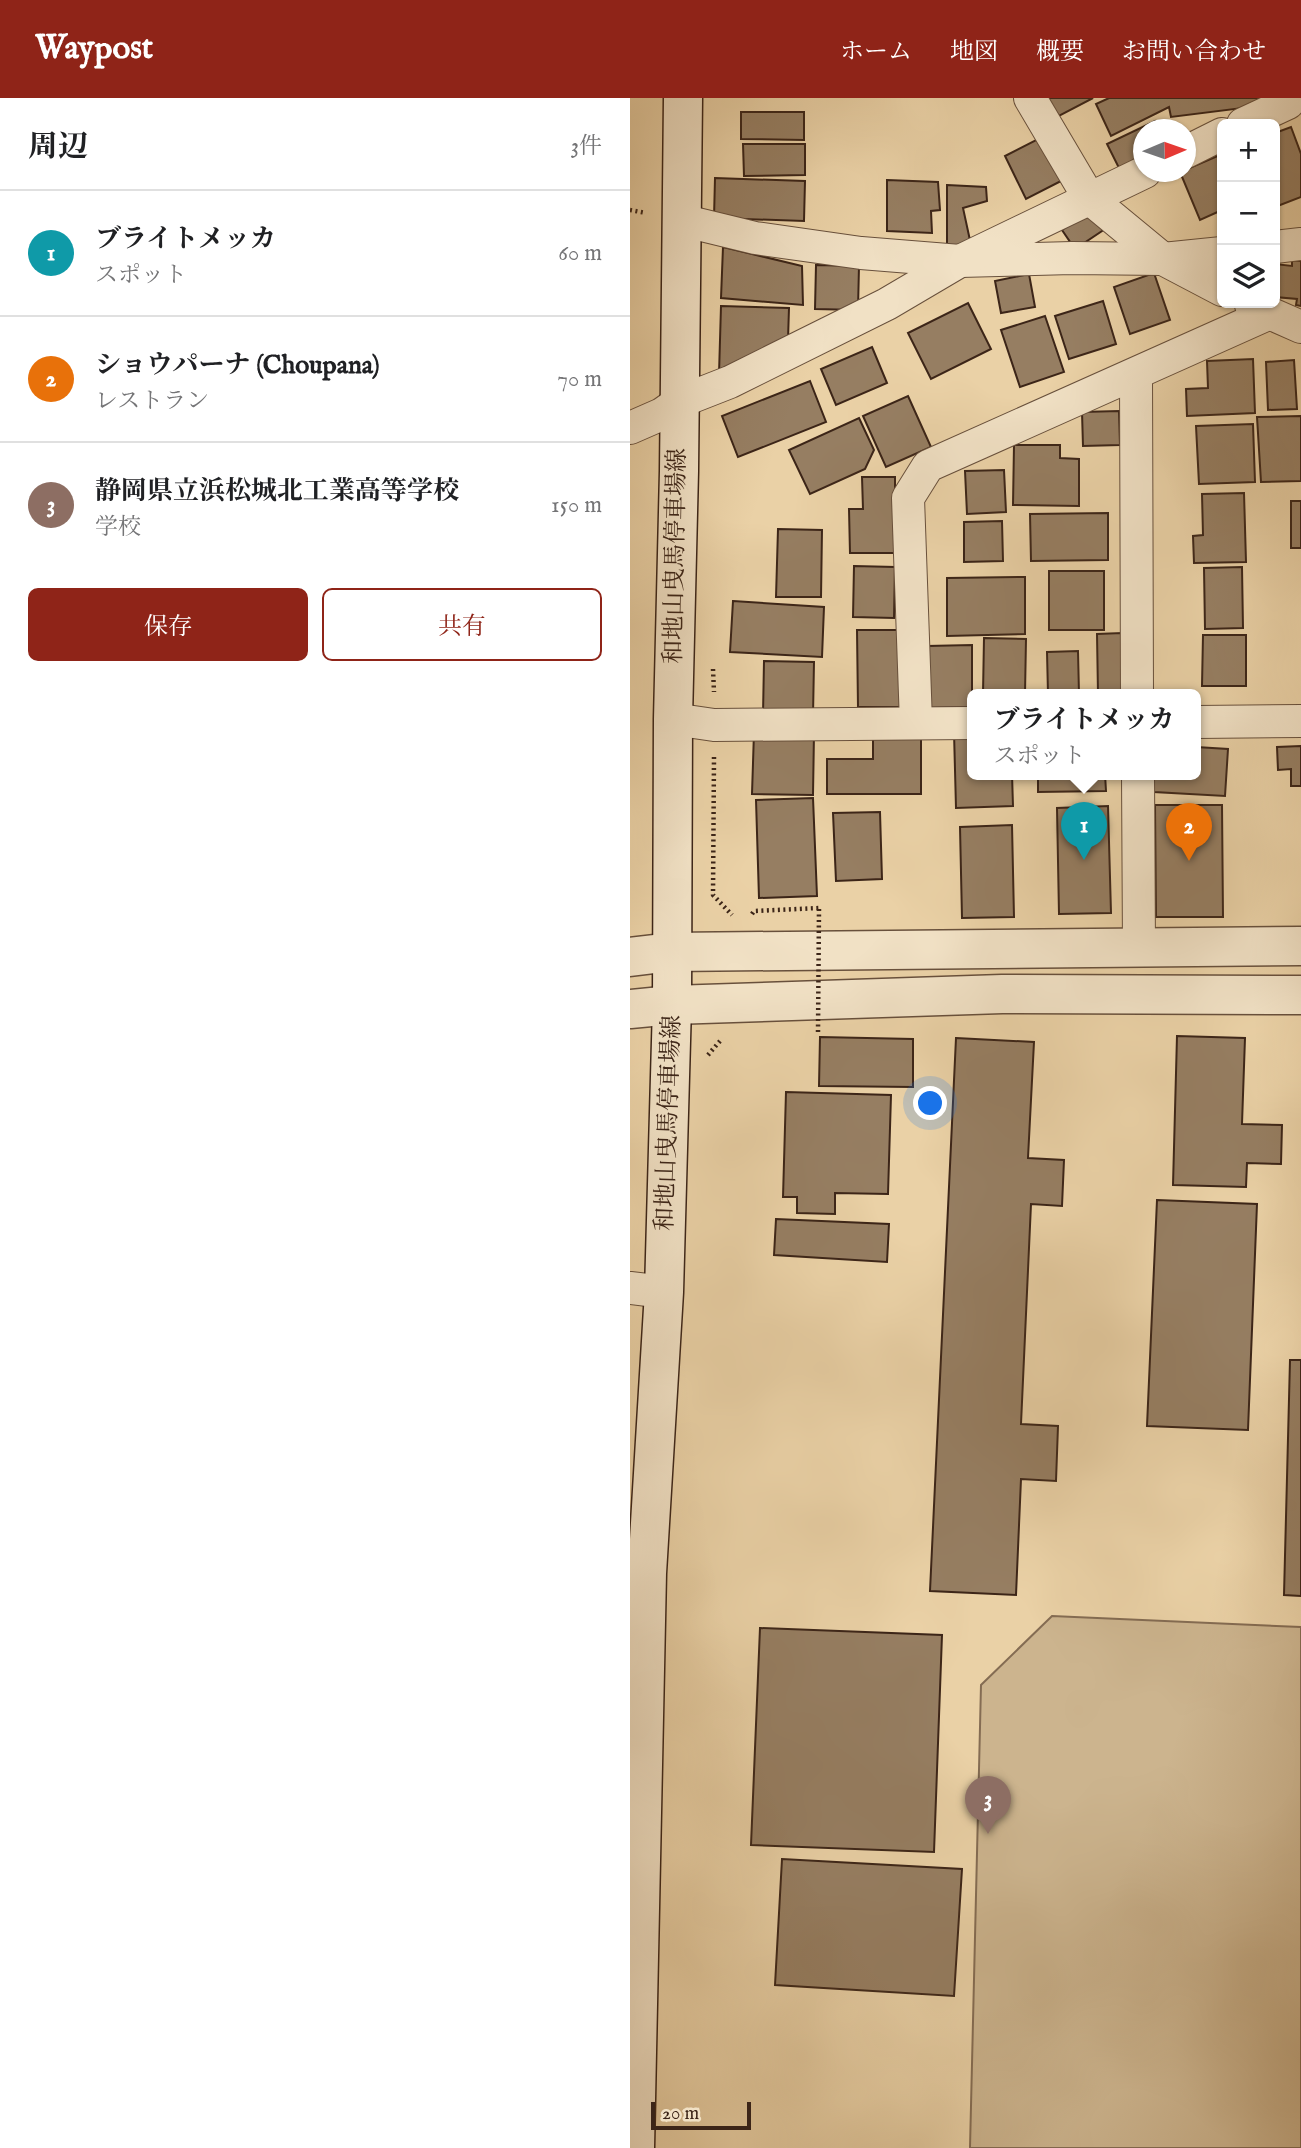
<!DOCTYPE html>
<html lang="ja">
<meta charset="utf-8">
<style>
:root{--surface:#fff;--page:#f2f2f2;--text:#202124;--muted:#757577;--line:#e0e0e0;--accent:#8f2418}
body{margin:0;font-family:"IM FELL English","Noto Serif JP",serif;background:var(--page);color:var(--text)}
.controls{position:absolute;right:21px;top:21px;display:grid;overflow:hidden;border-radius:10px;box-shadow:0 2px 5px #0004}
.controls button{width:63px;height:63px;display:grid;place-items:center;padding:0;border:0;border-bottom:2px solid var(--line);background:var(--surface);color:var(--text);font:35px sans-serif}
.compass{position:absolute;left:503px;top:21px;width:63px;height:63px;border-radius:50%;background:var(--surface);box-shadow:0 2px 5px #0004;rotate:88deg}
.scale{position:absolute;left:21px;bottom:18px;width:100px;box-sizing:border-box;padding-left:7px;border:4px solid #3c2518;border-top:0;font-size:19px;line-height:24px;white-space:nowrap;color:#3c2518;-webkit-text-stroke:5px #f1e1c5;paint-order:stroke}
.you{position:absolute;left:301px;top:1006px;width:24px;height:24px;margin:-18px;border:5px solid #fff;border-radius:50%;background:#1a73e8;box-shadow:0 0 0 10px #1a73e833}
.badge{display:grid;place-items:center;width:46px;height:46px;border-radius:50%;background:var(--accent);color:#fff;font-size:23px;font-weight:700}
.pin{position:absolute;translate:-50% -58px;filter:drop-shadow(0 2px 4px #0008)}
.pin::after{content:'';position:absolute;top:37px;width:24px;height:21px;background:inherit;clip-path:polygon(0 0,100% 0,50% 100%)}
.popup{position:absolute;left:337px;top:591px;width:234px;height:91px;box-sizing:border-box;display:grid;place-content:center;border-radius:10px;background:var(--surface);filter:drop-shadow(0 2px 5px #0005);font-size:23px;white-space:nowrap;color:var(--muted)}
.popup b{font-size:26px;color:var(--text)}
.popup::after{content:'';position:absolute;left:50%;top:100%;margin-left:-14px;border:14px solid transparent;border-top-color:var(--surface)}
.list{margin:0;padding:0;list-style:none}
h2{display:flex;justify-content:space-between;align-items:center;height:91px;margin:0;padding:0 28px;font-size:30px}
h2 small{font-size:23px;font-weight:400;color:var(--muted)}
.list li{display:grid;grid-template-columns:46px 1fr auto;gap:21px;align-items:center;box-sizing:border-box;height:126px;padding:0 28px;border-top:2px solid var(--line)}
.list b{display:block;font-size:26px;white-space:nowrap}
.list p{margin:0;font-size:23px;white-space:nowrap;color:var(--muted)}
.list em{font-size:23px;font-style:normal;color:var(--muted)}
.actions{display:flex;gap:14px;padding:21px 28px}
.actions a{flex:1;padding:16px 0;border:2px solid var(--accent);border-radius:10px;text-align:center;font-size:24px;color:var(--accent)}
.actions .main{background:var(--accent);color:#fff}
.icon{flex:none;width:38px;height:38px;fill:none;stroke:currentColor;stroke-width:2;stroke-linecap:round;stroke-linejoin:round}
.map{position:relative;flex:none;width:671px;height:2050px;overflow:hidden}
header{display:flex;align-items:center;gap:42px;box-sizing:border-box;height:98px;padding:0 35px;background:var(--accent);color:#fff}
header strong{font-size:33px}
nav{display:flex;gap:38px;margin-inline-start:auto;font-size:24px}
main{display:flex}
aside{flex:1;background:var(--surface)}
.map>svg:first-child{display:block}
.green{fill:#ccb48e;stroke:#846c53;stroke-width:2}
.building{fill:#967e62;stroke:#3c2518;stroke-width:2}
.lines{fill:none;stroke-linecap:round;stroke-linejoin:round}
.minor-casing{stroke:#68503c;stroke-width:34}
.tertiary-casing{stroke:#68503c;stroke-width:41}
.secondary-casing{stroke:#3c2518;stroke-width:41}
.path{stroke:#3c2518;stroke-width:4.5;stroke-dasharray:2 3.5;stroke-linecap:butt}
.minor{stroke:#f1e1c5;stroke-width:32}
.tertiary{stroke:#f1e1c5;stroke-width:38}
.secondary{stroke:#f1e1c5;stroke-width:38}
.path-bridge{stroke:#3c2518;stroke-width:4.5;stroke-dasharray:2 3.5;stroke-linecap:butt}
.labels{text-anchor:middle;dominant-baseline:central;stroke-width:5;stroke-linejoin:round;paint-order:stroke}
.street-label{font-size:24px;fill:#3c2518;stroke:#f1e1c5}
</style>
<header>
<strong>Waypost</strong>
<nav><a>ホーム</a><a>地図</a><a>概要</a><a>お問い合わせ</a></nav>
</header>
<main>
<aside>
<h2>周辺<small>3件</small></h2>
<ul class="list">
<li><span class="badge" style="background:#0f9aa8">1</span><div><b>ブライトメッカ</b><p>スポット</p></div><em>60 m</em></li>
<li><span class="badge" style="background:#e8710a">2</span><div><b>ショウパーナ (Choupana)</b><p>レストラン</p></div><em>70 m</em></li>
<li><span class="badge" style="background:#8d6e63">3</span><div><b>静岡県立浜松城北工業高等学校</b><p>学校</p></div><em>150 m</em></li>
</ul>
<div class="actions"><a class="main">保存</a><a>共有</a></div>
</aside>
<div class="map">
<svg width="671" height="2050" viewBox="0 0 671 2050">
<rect width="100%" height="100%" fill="#ead1a6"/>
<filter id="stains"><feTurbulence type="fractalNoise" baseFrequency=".00286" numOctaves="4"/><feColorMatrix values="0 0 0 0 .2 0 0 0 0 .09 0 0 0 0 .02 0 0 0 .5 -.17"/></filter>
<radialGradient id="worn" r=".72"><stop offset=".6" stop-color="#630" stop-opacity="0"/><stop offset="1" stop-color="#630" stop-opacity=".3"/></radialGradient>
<!-- green -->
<polygon class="green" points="422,1518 671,1529 671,2050 340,2050 351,1587"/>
<!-- building -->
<g class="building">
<polygon points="415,0 463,0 425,20"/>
<polygon points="479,0 636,0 637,7 541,19 539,9 481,38 466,6"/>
<polygon points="111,14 174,14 174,42 111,41"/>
<polygon points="525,23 529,32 514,32 514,66 492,76 477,46"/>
<polygon points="661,29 671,56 671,99 645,109 645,35"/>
<polygon points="412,39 433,82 396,101 375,58"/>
<polygon points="113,46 175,46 175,77 114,78"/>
<polygon points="590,57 592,112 570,122 550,74"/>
<polygon points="85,80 175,83 174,123 84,120"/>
<polygon points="257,82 308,84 310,112 301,113 302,135 257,133"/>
<polygon points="317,87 356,89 357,103 333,110 341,147 317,151"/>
<polygon points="462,111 475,131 445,151 432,132"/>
<polygon points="93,149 172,168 173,207 91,200"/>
<polygon points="662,162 671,163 671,208 666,207 667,201 645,199 645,166 662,168"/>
<polygon points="186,167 229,168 228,212 185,211"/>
<polygon points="524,175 540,222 500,236 484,189"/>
<polygon points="399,176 405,209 371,215 365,183"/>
<polygon points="473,203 486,246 439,261 425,218"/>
<polygon points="338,205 361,251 301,281 278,235"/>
<polygon points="91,208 159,210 158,242 89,276"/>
<polygon points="415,218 434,274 390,289 371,232"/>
<polygon points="242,249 257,285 206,307 191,271"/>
<polygon points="623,261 625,315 557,318 556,291 578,290 577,263"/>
<polygon points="664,262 667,311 638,312 636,264"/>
<polygon points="180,283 196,324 108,359 92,318"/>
<polygon points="278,298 301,349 256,369 233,318"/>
<polygon points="489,313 490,347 453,348 452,314"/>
<polygon points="671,318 671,383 631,384 627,319"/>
<polygon points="229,320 244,352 235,371 180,396 159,352"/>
<polygon points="623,326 625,384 569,386 566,328"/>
<polygon points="384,347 430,347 430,360 449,361 449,408 383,407"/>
<polygon points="374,372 376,414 337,416 335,373"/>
<polygon points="232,379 265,379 265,455 220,455 219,411 233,411"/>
<polygon points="614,395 616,464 564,465 563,438 573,437 572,396"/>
<rect x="661" y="403" width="10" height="47"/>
<polygon points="478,415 478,462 401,463 400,416"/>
<polygon points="372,423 373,463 334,464 334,424"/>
<polygon points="148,431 192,432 191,499 146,499"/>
<polygon points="224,468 265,469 264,520 223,519"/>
<polygon points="612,469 613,530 575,531 574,470"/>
<rect x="419" y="473" width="55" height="59"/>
<polygon points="395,479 395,536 317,538 317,480"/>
<polygon points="103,503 194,509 192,559 100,554"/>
<polygon points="227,532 270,532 271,609 228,609"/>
<polygon points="492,535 493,596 468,596 467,536"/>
<polygon points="573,537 616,537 616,588 572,588"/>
<polygon points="354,540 396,541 395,596 353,596"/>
<polygon points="342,547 342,609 298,610 297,548"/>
<polygon points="448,553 449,596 418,596 417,554"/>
<polygon points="134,563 184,564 183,618 133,617"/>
<polygon points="342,633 342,676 382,676 383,708 326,710 324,634"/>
<polygon points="124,634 184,635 183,697 122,696"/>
<polygon points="243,636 291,637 291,696 197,696 197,661 243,661"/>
<polygon points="671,648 671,688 661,688 661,671 648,672 647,649"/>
<polygon points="566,649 598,651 595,698 524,694 524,676 566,676"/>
<polygon points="408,676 475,676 476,693 408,694"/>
<polygon points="183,700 187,798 129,800 126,702"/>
<polygon points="525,707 592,707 593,819 526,819"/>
<polygon points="478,708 481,815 429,816 427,710"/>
<polygon points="250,714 252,781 206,783 203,715"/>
<polygon points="382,727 384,819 332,820 330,729"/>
<polygon points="547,938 615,940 612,1026 652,1027 651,1066 617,1065 616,1089 543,1087"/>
<polygon points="190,939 283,941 283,989 189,988"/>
<polygon points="326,940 404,944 398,1060 434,1062 432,1108 401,1106 391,1326 428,1328 426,1383 391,1381 386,1497 300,1493"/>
<polygon points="156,994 261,997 258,1096 205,1095 205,1116 167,1115 167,1099 153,1099"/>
<polygon points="527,1102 627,1106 618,1332 517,1328"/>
<polygon points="146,1121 259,1126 257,1164 144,1157"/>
<polygon points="660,1262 671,1262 671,1498 654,1497"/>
<polygon points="130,1530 312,1537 304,1754 121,1747"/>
<polygon points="152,1761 332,1771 324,1898 145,1887"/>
</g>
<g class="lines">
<!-- minor casing -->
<g class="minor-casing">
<g id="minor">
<polyline points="400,0 459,100 533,161 592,192"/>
<polyline points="613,26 658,5"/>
<polyline points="556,54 592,36"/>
<polyline points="51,122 125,140 231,155 330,163 442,160 533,161 592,155"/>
<polyline points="645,149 671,146"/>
<polyline points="621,207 671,229"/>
<polyline points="506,277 507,596"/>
<polyline points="0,330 32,316 49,304 100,284 257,206 330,163 515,74"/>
<polyline points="43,621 84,627 342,625"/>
<polyline points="566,624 671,623"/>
<polyline points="286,625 278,400 298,368 638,216"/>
<polyline points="508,676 509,851"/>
<polyline points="0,1190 34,1194"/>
</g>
</g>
<!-- tertiary casing -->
<g class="tertiary-casing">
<g id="tertiary">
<polyline points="0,859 41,854 671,848"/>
<polyline points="0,911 42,907 372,896 671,897"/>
</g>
</g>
<!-- secondary casing -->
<g class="secondary-casing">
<polyline id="secondary" points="5,2050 17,1475 34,1194 42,907 43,621 49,373 53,0"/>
</g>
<!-- path -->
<g class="path">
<polyline points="0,112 16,115"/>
<polyline points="83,571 84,594"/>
<polyline points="84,659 83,797 102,817"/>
<polyline points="122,816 124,813 189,810"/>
<polyline points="78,957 90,943"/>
</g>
<!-- minor -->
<use href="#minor" class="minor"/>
<!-- tertiary -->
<use href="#tertiary" class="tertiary"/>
<!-- secondary -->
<use href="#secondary" class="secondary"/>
<!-- path-bridge -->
<polyline class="path-bridge" points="188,934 189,810"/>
</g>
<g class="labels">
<!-- street labels -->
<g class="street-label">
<text transform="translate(46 458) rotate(-89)">和地山曳馬停車場線</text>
<text transform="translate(39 1025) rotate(-88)">和地山曳馬停車場線</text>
</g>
</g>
<rect width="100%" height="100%" filter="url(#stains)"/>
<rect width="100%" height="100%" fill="url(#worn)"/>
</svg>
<div class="controls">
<button>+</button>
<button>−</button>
<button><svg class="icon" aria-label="layers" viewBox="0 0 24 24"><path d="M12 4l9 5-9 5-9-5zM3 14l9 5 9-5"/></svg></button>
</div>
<svg class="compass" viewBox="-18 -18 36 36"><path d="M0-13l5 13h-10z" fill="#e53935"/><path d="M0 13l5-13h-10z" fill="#757577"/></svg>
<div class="scale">20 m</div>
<div class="you"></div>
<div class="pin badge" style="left:454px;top:762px;background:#0f9aa8">1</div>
<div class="popup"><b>ブライトメッカ</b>スポット</div>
<div class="pin badge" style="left:559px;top:763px;background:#e8710a">2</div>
<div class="pin badge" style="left:358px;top:1736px;background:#8d6e63">3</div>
</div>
</main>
